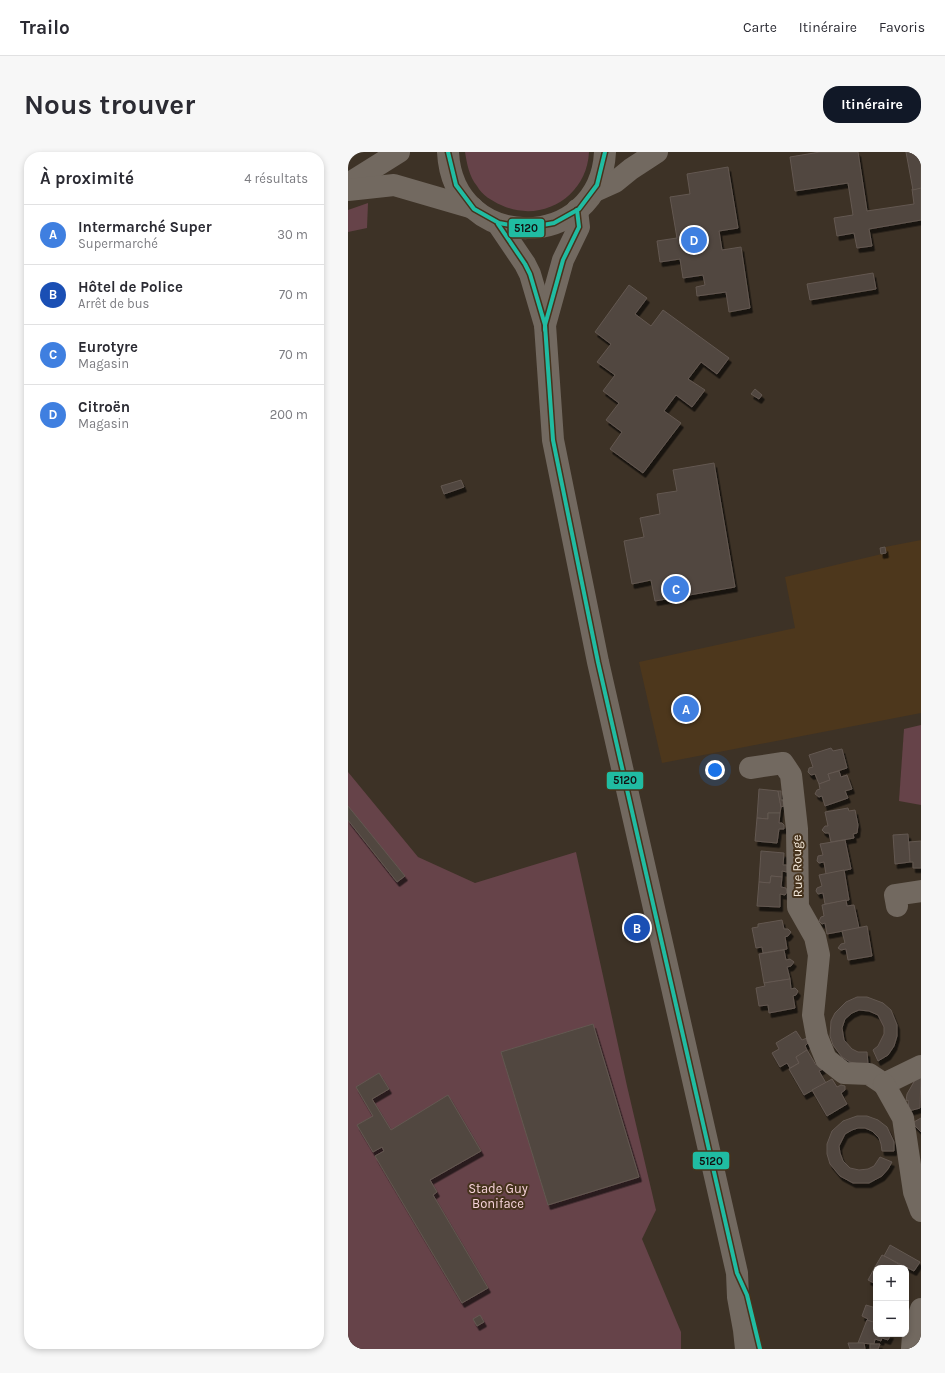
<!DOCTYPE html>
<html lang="fr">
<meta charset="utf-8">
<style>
:root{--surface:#fff;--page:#f7f7f7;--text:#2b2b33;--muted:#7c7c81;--line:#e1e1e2;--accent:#111827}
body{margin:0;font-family:Karla,sans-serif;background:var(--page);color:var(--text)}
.controls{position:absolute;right:12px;bottom:12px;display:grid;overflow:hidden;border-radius:8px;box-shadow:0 2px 6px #0003}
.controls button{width:36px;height:36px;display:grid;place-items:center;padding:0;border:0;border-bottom:1px solid var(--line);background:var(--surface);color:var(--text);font:20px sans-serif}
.you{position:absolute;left:367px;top:618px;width:14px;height:14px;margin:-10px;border:3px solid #fff;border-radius:50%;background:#1a73e8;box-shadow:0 0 0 6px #1a73e833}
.badge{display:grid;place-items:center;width:26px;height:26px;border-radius:50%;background:var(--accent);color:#fff;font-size:13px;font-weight:700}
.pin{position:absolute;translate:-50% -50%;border:2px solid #fff;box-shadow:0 1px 4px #0006}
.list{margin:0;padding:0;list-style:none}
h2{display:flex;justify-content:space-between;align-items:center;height:52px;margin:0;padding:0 16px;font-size:17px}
h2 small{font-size:13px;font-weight:400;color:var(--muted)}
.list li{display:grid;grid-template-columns:26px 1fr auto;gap:12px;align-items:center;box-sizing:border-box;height:60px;padding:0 16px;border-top:1px solid var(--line)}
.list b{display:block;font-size:15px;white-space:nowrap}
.list p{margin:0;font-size:13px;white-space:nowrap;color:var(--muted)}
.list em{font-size:13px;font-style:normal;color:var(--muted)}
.map{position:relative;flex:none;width:573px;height:1197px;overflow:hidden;border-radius:16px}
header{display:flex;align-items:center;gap:24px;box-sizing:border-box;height:56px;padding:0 20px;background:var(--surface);border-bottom:1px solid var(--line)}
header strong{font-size:19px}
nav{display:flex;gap:22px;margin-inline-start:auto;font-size:14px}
.intro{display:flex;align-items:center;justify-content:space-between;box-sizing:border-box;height:96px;padding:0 24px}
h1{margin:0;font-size:28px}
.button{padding:10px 18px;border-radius:16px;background:var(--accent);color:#fff;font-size:14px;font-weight:700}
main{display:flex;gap:24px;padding:0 24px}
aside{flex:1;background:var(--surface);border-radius:16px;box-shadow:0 2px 6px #0003}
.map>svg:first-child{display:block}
.built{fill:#4d371c}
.green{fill:#664349}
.building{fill:#51463f;stroke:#635851;filter:url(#shadow)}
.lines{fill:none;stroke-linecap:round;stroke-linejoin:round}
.minor{stroke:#726960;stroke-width:22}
.bus-1-casing{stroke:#46331d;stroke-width:7}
.bus-1{stroke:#20bca2;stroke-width:4}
.labels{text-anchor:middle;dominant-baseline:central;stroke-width:4;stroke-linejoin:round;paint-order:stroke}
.street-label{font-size:13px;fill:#f7ecde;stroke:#46331d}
.park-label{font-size:13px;fill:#f7d3da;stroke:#46331d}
.line-badge{stroke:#46331d;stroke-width:1.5}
.pale-badge-label{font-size:11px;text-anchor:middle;font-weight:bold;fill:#111}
</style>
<header>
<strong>Trailo</strong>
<nav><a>Carte</a><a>Itinéraire</a><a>Favoris</a></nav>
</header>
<div class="intro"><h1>Nous trouver</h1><a class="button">Itinéraire</a></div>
<main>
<aside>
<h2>À proximité<small>4 résultats</small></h2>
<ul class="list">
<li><span class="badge" style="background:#3f7fe0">A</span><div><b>Intermarché Super</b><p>Supermarché</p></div><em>30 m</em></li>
<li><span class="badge" style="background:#1a4fb4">B</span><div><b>Hôtel de Police</b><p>Arrêt de bus</p></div><em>70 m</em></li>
<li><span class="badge" style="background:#3f7fe0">C</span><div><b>Eurotyre</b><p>Magasin</p></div><em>70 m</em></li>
<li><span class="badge" style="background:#3f7fe0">D</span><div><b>Citroën</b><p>Magasin</p></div><em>200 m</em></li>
</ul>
</aside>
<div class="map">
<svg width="573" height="1197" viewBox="0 0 573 1197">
<defs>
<filter id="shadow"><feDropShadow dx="2.5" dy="4.5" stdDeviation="0" flood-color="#0009"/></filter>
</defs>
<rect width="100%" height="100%" fill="#3d3226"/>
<!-- built -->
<polygon class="built" points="573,388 573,561 314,611 291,510 447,476 437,425 538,401 537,395"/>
<!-- green -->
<g class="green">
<path d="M 117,0 L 241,0 C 239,45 193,72 153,53 C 144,49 134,43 129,34 C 121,24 119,12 117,0 Z"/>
<polygon points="20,51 19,76 0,80 0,58"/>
<polygon points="573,573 573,653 551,649 556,577"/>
<polygon points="0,620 70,705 127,731 228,700 279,934 308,1058 294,1087 333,1180 333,1197 0,1197"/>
</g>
<!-- building -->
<g class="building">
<polygon points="472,0 510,0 519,59 566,52 564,37 573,36 573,68 521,77 524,94 509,96 506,81 489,84 486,66 505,63 500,31 447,39 442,5"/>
<polygon points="558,0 573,0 573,36 565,38"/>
<polygon points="380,15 390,76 371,79 374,98 393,95 402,156 381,160 378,140 349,144 348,135 357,133 355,123 335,126 332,107 312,110 309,89 329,86 322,45 342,42 339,22"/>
<polygon points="525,121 528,137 462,148 459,132"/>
<polygon points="281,133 299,146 287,162 303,174 315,158 381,206 369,222 353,210 340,227 357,238 344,255 328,243 316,259 333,271 295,321 262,297 274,280 258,268 271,251 255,239 267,223 249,210 263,192 247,180"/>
<polygon points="407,237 414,243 411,247 403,242"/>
<polygon points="366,311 387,435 307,449 303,428 284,432 276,389 296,385 292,366 312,362 309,342 329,339 325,318"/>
<polygon points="113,328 116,335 96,342 93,334"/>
<polygon points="537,395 538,401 533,402 532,396"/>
<polygon points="483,596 485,599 494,597 499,616 480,622 482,628 471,632 467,622 463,623 460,620 461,616 465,615 461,603"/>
<polygon points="491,619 493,625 499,623 504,637 497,639 500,646 477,654 474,644 471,645 467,642 469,638 472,637 471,632 482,628 480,622"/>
<polygon points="411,637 430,639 433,655 432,661 420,661 420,667 409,666"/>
<polygon points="430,639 433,639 433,648 435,648 436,654 433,655"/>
<polygon points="0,654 57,724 49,730 0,668"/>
<polygon points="500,656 501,659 507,658 510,673 509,681 505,682 506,686 483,690 481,681 477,681 474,678 477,674 480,674 477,660"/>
<polygon points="420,661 432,661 431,671 434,671 436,673 436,677 431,677 429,691 407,689 409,666 420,667"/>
<polygon points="560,682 562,710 547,712 545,683"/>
<polygon points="497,688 503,717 478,722 476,710 471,711 469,709 470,704 475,703 472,692"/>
<polygon points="573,689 573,716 565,716 565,710 562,710 561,690"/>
<polygon points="413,699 436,701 435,713 439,713 439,720 434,719 434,725 423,724 422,731 411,730"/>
<polygon points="496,718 501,748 477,752 475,741 470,742 468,739 469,736 474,734 471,723"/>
<polygon points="423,724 434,725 433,735 438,736 439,740 437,743 432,742 432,755 409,754 411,730 422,731"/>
<polygon points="498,748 499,754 506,753 511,776 479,782 477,771 474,772 471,769 473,765 476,764 474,753"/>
<polygon points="434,768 436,777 440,777 443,780 440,784 437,785 439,797 415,801 414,795 408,796 404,776 410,775 410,772"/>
<polygon points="519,774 524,804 500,808 498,797 493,798 490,796 493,792 497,791 494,779"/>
<polygon points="436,798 438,808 442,807 446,810 443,814 439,815 442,827 416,831 411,802"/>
<polygon points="442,827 443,837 447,836 450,839 448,843 445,844 447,856 421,861 420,853 411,854 408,836 417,834 416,831"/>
<polygon points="509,845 519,845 535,851 543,858 549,873 549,884 546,894 540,903 530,909 525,898 530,894 536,882 536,875 530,863 521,859 511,858 504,861 497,867 494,876 496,888 504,897 510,900 519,900 520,912 511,912 502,910 494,905 485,893 482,884 483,869 487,861 498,850"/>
<polygon points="245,872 291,1025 200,1053 153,900"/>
<polygon points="448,879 454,888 459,886 460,891 457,894 459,898 448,905 451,911 442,916 439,911 432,915 424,901 431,897 428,891"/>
<polygon points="459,898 468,913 471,911 475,917 471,919 478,931 456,943 441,917 451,911 448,905"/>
<polygon points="31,921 41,937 24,947 43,978 100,943 133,999 82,1028 89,1040 85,1043 140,1136 114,1151 27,1004 36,999 34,995 25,1000 9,973 25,964 8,935"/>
<polygon points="573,923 572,956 561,959 560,948 558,949 559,942 567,928"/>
<polygon points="484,927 489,935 493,933 497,934 497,938 493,941 499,952 479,964 464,938"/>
<polygon points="509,964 519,964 530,968 539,975 546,990 546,999 534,999 533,992 531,986 524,979 517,976 510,976 504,978 497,982 491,994 492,1001 495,1009 502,1016 511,1018 520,1017 526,1014 532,1005 544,1010 540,1017 534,1024 521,1031 505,1031 492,1024 482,1012 479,1002 479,992 484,979 495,969"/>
<polygon points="573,966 573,980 564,971"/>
<polygon points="542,1093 572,1110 566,1119 536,1104"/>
<polygon points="534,1103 542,1107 557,1116 527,1115"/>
<polygon points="527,1115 529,1116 528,1132 520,1128"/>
<polygon points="518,1153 528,1156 528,1171 519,1168 520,1167 514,1164"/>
<polygon points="132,1163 136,1170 129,1174 125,1167"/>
<polygon points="519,1168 528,1171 528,1182 543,1182 540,1188 534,1186 533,1189 527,1187 526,1192 510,1191"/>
<polygon points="500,1191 516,1191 517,1197 502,1197"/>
<polygon points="522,1192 532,1192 530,1197 522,1197"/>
</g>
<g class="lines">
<!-- minor -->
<g class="minor">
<path d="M 100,0 C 105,102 252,101 257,0"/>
<polyline points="0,32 51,0"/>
<polyline points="0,38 46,33 125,56"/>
<polyline points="247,39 267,30 283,17 309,0"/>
<polyline points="150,72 177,112 182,122 197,173 205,288 250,510 389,1121 390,1145 396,1178 398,1197"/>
<polyline points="197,173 215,108 231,75 229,58"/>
<polyline points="402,616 435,611 443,623 449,677 450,755 467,785 471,803 465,863 469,885 478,907 496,921 521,922 536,932 573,914"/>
<polyline points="549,754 547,743 573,739"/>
<polyline points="536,932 555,966 566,1040 573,1059"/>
<polyline points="564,1197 565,1183 573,1157"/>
</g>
<!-- bus-1 casing -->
<g class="bus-1-casing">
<g id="bus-1">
<polyline points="100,0 108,33 126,57 151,71 178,76 206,71 231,57 249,33 257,0"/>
<polyline points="229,58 231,75 215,108 197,173 205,288 250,510 389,1121 399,1143 412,1197"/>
<polyline points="150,72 177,112 182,122 197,173 197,178"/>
</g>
</g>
<!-- bus-1 -->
<use href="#bus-1" class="bus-1"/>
</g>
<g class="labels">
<!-- street labels -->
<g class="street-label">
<text transform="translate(449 714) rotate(-91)">Rue Rouge</text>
</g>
<!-- park labels -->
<g class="park-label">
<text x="150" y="1036">Stade Guy<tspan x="150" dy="15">Boniface</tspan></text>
</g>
</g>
<g class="line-badge">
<rect x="160" y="66" width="37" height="20" rx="4" fill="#20bca2"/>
<rect x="258" y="619" width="38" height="19" rx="4" fill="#20bca2"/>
<rect x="344" y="999" width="38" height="19" rx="4" fill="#20bca2"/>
</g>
<g class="pale-badge-label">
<text x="178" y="80">5120</text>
<text x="277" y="632">5120</text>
<text x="363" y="1013">5120</text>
</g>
</svg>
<div class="controls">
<button>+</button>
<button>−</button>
</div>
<div class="you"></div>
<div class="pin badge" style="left:338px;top:557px;background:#3f7fe0">A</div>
<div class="pin badge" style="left:289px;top:776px;background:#1a4fb4">B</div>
<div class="pin badge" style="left:328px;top:437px;background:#3f7fe0">C</div>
<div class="pin badge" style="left:346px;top:88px;background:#3f7fe0">D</div>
</div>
</main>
